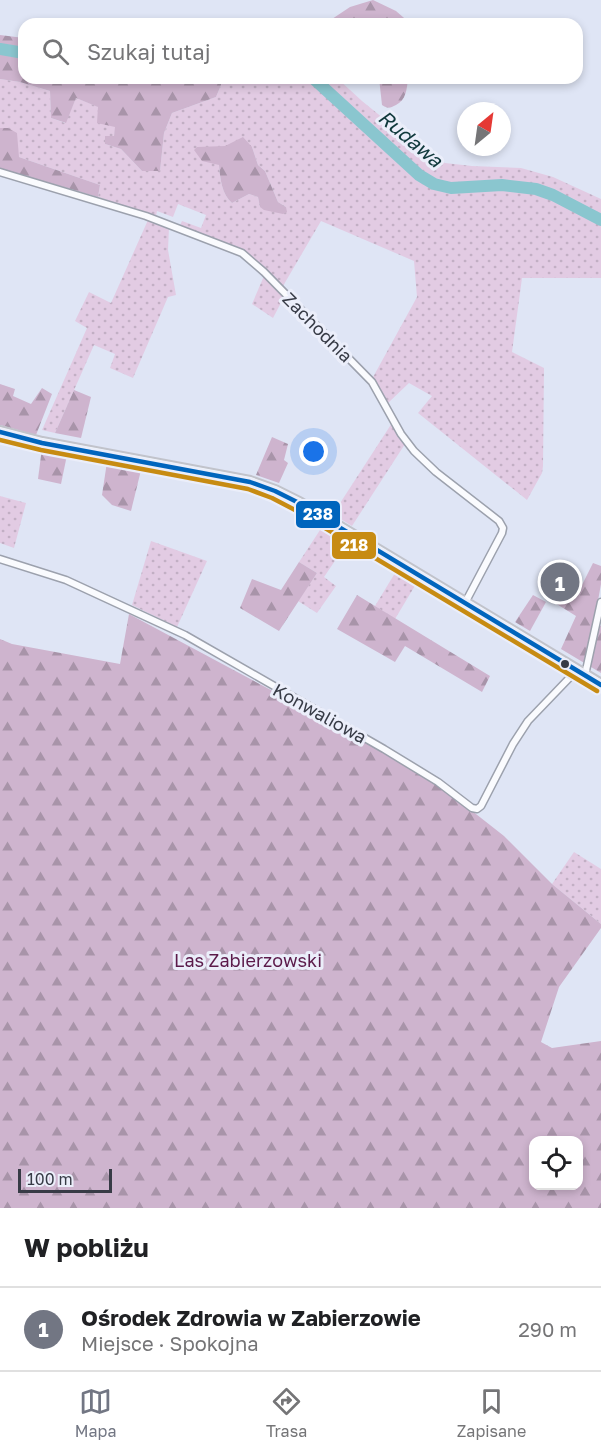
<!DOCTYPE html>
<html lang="pl">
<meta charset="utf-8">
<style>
:root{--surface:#fff;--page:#f2f2f2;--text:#202124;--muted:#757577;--line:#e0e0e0;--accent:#727683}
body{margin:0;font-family:"Golos Text",sans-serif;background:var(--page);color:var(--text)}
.controls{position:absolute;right:18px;bottom:18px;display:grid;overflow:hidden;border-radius:12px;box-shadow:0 3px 9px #0003}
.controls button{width:54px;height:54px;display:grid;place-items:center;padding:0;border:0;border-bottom:2px solid var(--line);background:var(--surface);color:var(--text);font:30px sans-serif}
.compass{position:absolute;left:457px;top:102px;width:54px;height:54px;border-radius:50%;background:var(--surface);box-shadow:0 3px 9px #0003;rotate:29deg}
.scale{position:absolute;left:18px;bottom:15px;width:94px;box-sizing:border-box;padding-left:6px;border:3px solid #373b46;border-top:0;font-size:16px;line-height:21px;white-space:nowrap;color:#373b46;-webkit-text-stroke:4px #ebeefa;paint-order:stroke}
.you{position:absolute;left:314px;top:452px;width:21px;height:21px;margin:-15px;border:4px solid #fff;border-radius:50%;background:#1a73e8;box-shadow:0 0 0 9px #1a73e833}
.badge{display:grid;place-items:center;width:39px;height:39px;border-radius:50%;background:var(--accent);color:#fff;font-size:20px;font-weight:700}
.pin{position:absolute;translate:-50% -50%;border:3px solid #fff;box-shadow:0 2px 6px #0006}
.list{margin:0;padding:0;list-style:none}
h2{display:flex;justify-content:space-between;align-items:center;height:78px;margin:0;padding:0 24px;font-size:26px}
h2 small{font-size:20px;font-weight:400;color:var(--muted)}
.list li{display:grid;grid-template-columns:39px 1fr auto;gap:18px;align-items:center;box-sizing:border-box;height:84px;padding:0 24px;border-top:2px solid var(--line)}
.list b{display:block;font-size:22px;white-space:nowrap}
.list p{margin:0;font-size:20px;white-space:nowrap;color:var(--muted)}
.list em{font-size:20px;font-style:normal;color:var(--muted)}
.icon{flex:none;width:33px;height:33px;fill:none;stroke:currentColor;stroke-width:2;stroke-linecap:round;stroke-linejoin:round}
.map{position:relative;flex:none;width:601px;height:1208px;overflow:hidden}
.search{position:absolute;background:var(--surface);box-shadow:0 3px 9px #0003;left:18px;right:18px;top:18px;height:66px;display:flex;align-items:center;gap:15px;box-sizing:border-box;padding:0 21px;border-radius:18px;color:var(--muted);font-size:22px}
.sheet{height:162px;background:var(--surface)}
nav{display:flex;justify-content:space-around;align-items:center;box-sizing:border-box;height:84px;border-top:2px solid var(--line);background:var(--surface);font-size:16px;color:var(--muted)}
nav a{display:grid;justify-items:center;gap:3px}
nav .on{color:var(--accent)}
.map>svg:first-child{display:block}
.grass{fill:url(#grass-dots);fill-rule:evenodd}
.forest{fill:url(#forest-firs);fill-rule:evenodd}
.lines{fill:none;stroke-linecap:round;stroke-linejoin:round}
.river{stroke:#8ac6cf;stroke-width:12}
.street-casing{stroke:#9ca1ad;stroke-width:9}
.primary-casing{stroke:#c1c3cb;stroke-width:14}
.street{stroke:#fafbfe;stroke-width:6}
.primary{stroke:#eff3f8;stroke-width:10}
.bus-1-casing{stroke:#ebeefa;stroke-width:9}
.bus-2-casing{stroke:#ebeefa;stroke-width:9}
.bus-1{stroke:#0065bd;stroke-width:4.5}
.bus-2{stroke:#c78b12;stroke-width:4.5}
.bus-dot{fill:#373b46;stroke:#ebeefa;stroke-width:2}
.labels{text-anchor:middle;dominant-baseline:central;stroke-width:6;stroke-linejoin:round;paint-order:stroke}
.street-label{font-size:18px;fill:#373b46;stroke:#ebeefa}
.park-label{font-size:18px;fill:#5b1a4a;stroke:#ebeefa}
.water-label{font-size:20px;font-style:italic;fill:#10393c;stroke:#ebeefa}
.line-badge{stroke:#ebeefa;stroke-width:2}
.badge-label{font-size:16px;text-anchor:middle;font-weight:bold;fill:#fff}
</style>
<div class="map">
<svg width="601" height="1208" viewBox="0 0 601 1208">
<defs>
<pattern id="grass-dots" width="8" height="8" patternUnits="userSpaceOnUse" patternTransform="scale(1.5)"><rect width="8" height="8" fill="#e2cbe3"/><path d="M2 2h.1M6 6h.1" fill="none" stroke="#c2afc4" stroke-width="1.8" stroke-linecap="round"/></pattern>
<pattern id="forest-firs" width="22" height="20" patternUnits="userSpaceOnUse" patternTransform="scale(1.5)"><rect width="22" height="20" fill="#ceb4ce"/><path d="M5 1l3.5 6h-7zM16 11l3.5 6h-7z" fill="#a894a9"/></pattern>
</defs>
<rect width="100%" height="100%" fill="#dfe5f5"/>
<!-- grass -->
<g class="grass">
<path d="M 220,78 L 337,78 L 362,101 L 426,153 L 445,163 L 472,166 L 521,168 L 553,177 L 601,199 L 601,278 L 522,278 L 512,352 L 544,368 L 543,466 L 542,473 L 527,500 L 418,413 L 432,396 L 409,383 L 388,403 L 372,379 L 417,297 L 414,261 L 321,221 L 283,286 L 242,250 L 179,228 L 182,221 L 201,228 L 206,215 L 178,204 L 173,217 L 157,211 L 156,216 L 98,197 L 100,185 L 19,157 L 8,128 L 0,128 L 0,79 L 20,82 L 50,91 L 51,118 L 65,123 L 76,98 L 99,107 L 116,127 L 114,136 L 105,144 L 121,149 L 142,171 L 160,171 L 164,133 L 172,113 L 216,97 L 221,85 ZM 197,147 L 252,147 L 258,165 L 265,171 L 278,202 L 286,207 L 260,207 L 258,197 L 249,194 L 232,203 C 222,195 220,178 219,165 Z"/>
<polygon points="148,220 169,227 168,250 176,295 168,297 133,378 110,368 115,354 94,345 55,433 42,430 87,328 75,321 89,292 111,303"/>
<polygon points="264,276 284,297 273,318 252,304"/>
<polygon points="392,423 405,444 352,526 333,514"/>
<polygon points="0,496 26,503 14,548 0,543"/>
<polygon points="322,527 347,543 324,577 336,586 317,613 298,601 317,573 299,562"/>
<polygon points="151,541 207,561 177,627 132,605"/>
<polygon points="395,573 416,584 395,619 375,606"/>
<polygon points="574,852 601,869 601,924 552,884"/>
</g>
<!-- forest -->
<g class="forest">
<polygon points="373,0 396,11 411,24 328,24 329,21 350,7"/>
<polygon points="0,35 24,38 24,78 220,78 221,85 216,97 172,113 164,133 160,171 142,171 121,149 105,144 105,136 114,136 115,127 97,123 98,107 76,98 66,123 51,118 50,91 20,82 0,79"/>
<path d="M 379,78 L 408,78 C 407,89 406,100 396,105 C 390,108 388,109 382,105 Z"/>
<polygon points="0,128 8,128 17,133 19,157 100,185 98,197 12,172 0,171"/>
<path d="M 243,137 L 252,147 L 258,165 L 265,171 L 278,202 L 286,207 L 287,212 L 283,214 L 264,210 L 260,207 L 258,197 L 249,194 L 232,203 C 222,195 220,178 219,165 L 202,161 L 194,150 L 197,147 L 225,146 Z"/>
<polygon points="0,384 15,389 13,396 31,404 42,388 52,394 36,435 0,425"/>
<polygon points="74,390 91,397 81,438 55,433"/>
<polygon points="272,437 288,444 284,460 288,463 279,483 256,475"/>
<polygon points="42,448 67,455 61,484 38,479"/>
<polygon points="107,462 142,466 131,511 112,505 102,495"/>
<polygon points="299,562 317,573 279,631 240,608 252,579 281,590"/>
<polygon points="593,563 601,566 601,584 594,623 601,626 601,673 561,649 576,616 555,603 568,590 577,595"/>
<polygon points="357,595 490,676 482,692 405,646 395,662 337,629"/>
<polygon points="533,595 546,602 530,631 515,622"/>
<path d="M 129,614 L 396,757 L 439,785 L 504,836 L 552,884 L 601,924 L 601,928 L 559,987 L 541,1042 L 552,1048 L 601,1041 L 601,1208 L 0,1208 L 0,639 L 12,644 L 120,664 ZM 534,1140 L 578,1140 L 578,1186 L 534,1186 Z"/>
</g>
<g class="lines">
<!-- river -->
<g class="river">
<polyline points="0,49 24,53"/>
<polyline points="313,78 419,175 434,184 451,188 502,185 536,189 553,195 601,220"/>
</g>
<!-- street casing -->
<g class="street-casing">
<g id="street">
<polyline points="0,172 146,216 242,253 264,272 372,382 401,434 414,451 436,472 499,521 503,528 502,533 465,603"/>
<polyline points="0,559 66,580 185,635 384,749 438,782 472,808 477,809 481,806 513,744 528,721 576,671"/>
<polyline points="585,675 601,602"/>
</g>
</g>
<!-- primary casing -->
<g class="primary-casing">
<polyline id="primary" points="0,432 42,443 250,482 275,491 299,503 601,685"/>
</g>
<!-- street -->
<use href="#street" class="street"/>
<!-- primary -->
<use href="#primary" class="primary"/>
<!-- bus-1 casing -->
<g class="bus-1-casing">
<polyline id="bus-1" points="0,432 42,443 250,482 275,491 299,503 601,685"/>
</g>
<!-- bus-2 casing -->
<g class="bus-2-casing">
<polyline id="bus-2" points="0,440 41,450 248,489 272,498 295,510 597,691"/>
</g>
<!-- bus-1 -->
<use href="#bus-1" class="bus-1"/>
<!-- bus-2 -->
<use href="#bus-2" class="bus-2"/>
</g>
<!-- markers -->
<circle class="bus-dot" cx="565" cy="664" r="5"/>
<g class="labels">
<!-- street labels -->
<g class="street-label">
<text transform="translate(318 327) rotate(45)">Zachodnia</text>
<text transform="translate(320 713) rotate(29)">Konwaliowa</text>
</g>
<!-- park labels -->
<g class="park-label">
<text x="248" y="960">Las Zabierzowski</text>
</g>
<!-- water labels -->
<g class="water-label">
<text transform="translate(411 138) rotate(40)">Rudawa</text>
</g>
</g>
<g class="line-badge">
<rect x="295" y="500" width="46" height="29" rx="6" fill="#0065bd"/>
<rect x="331" y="531" width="46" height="29" rx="6" fill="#c78b12"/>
</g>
<g class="badge-label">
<text x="318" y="520">238</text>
<text x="354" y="551">218</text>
</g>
</svg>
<div class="controls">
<button><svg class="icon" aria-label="locate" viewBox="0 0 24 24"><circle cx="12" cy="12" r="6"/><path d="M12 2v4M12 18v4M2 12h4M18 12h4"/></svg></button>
</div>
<svg class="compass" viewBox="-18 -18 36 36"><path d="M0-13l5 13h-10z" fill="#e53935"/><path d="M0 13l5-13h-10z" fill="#757577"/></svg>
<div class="scale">100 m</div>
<div class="you"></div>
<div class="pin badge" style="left:560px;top:582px">1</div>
<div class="search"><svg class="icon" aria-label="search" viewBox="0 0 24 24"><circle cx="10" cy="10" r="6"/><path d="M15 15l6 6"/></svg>Szukaj tutaj</div>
</div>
<section class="sheet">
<h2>W pobliżu<small></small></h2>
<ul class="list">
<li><span class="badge">1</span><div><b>Ośrodek Zdrowia w Zabierzowie</b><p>Miejsce · Spokojna</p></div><em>290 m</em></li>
</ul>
</section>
<nav>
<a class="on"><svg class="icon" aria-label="map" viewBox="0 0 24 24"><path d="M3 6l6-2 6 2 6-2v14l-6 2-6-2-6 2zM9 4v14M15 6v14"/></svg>Mapa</a>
<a><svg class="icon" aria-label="directions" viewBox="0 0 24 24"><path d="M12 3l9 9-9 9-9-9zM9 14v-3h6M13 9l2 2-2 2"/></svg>Trasa</a>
<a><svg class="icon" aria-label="saved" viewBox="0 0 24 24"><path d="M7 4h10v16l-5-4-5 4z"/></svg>Zapisane</a>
</nav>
